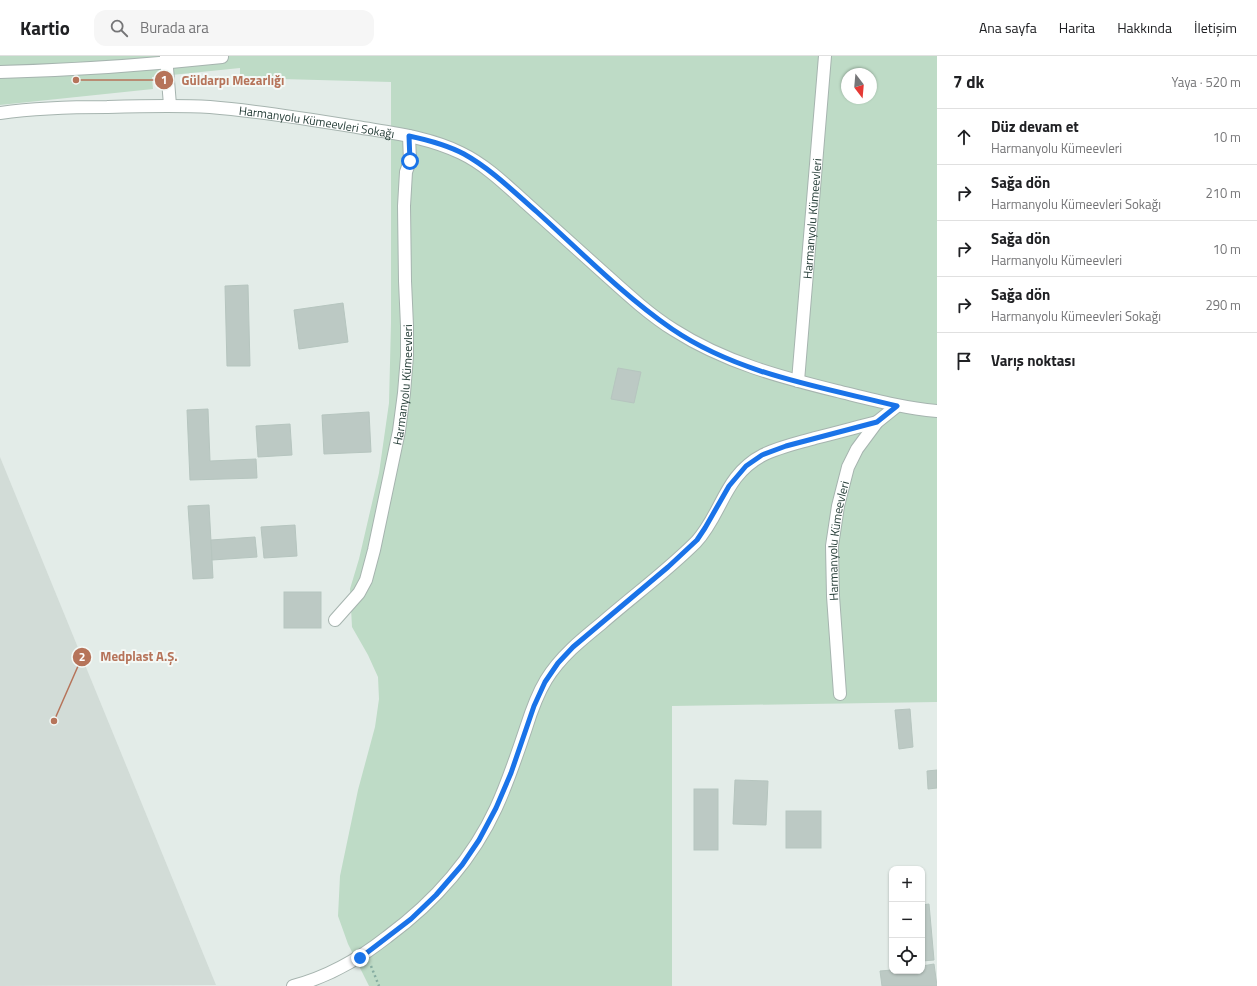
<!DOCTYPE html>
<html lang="tr">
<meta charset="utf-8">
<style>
:root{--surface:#fff;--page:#f6f6f6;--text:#202124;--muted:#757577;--line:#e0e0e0}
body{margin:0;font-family:"Titillium Web",sans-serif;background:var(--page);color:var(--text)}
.controls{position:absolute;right:12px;bottom:12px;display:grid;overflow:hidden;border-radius:8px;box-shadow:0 1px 3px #0004}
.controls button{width:36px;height:36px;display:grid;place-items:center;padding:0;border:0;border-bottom:1px solid var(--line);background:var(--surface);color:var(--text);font:20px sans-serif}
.compass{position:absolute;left:841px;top:12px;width:36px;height:36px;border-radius:50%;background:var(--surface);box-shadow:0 1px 3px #0004;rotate:164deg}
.stop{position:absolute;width:12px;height:12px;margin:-9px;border:3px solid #1a73e8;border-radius:50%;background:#fff}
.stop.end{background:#1a73e8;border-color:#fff;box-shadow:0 1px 4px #0008}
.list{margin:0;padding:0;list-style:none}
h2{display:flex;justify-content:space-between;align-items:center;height:52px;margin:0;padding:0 16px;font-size:17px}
h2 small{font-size:13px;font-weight:400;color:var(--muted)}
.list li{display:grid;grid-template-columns:26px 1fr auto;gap:12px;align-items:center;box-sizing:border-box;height:56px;padding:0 16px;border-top:1px solid var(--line)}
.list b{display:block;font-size:15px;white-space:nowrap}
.list p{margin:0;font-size:13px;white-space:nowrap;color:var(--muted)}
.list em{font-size:13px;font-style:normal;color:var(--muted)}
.icon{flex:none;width:22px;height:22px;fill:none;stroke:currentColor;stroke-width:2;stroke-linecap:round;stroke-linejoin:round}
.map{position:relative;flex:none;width:937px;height:930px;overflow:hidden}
header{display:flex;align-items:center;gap:24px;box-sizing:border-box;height:56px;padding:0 20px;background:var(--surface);border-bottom:1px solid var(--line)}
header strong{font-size:19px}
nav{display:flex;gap:22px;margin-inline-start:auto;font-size:14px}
.search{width:280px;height:36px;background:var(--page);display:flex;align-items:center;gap:10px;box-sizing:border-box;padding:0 14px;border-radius:12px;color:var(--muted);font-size:15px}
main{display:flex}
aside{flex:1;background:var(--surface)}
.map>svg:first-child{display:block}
.built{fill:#d2dcd7}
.green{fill:#bedbc6;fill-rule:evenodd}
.building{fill:#bcc9c4;stroke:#b6c5bf}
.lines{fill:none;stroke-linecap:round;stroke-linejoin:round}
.minor-casing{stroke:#a6b4af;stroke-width:14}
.path{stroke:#86ada1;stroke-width:2.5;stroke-dasharray:2 3;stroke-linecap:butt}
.minor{stroke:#fff;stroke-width:12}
.route{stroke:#1a73e8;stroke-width:5}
.labels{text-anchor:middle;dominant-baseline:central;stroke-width:4;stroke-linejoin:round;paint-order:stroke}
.street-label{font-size:12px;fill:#243c36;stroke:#f4f9f6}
.leader{fill:none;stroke:#b6745a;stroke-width:1.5}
.callout-dot{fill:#b6745a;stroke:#f4f9f6;stroke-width:1.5}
.mark-label{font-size:12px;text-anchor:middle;font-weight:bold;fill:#fff}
.callout-label{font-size:13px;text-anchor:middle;font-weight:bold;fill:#b6745a;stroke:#f4f9f6;stroke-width:4;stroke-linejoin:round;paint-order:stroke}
</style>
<header>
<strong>Kartio</strong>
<div class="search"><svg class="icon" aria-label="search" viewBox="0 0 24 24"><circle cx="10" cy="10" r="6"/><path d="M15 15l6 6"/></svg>Burada ara</div>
<nav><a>Ana sayfa</a><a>Harita</a><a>Hakkında</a><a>İletişim</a></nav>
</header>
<main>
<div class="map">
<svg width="937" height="930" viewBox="0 0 937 930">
<rect width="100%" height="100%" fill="#e3ece8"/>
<!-- built -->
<polygon class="built" points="0,401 216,929 0,930"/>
<!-- green -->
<path class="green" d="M 0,0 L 937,0 L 937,646 L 672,650 L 672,930 L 369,930 L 348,888 L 338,860 L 340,820 L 358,734 L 375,671 L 379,643 L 378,621 L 368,599 L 352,571 L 350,533 L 359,503 L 379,417 L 389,347 L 391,267 L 391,26 L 240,22 L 240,12 L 152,21 L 153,33 L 0,49 ZM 847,18 L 871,18 L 871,42 L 847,42 Z"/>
<!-- building -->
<g class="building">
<polygon points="248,229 250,310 227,310 225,230"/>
<polygon points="343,247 348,286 299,293 294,254"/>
<polygon points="618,312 641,316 634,347 611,343"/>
<polygon points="208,353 210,405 256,403 257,422 190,424 187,354"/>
<polygon points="369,356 371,396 324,398 322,359"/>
<polygon points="290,368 292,399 258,401 256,370"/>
<polygon points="209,449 213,522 193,523 188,450"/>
<polygon points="295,469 297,500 264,502 261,471"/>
<polygon points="255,481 257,501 212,504 211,484"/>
<rect x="284" y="536" width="37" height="36"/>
<polygon points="910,653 913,691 899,693 895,654"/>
<polygon points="937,714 937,732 928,733 927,715"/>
<polygon points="735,724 768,725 766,769 733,768"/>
<rect x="694" y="733" width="24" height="61"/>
<rect x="786" y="755" width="35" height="37"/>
<polygon points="929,848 934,904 922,905 922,849"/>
<polygon points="934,908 937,930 882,930 880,915 892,914 892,915 922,915 922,910"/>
</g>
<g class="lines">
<!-- minor casing -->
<g class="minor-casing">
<g id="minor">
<polyline points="166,0 170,49"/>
<path d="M 0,16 C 74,14 148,9 222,1"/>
<path id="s1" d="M 0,57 C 36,52 71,51 107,51 C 142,50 176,49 210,51 C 260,55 308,63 357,71 C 392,77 429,81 461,97 C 486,109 506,129 526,147 C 553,171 579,195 606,219 C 627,238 650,259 674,274 C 724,306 780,321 837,335 C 870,343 903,352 937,355"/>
<path id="s2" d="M 798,325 L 825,0"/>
<path id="s3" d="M 335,564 L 359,537 L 366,524 L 374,494 L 399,375 L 404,337 L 407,300 L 407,270 L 405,225 L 404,150 L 406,116 L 410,105 L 409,80"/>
<path id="s4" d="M 840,638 L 833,540 L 832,490 L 838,450 L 848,411 L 857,393 L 877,366 L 897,350"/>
<path d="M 293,930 C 328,921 359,903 387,881 C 433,847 472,804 496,752 C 508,726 517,699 526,672 C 531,656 537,639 546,624 C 560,601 581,584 602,567 C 633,540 667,515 696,486 C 722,458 724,419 763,399 C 779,391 798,387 815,382 C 836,377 857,371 877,366"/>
</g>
</g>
<!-- path -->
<polyline class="path" points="371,910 379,930"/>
<!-- minor -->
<use href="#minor" class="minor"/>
</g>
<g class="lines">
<!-- route -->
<path class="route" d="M 360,902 L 411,863 L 436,839 L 462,809 L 479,784 L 496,752 L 511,717 L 534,650 L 545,626 L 558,607 L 573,591 L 668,511 L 697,484 L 705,472 L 729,430 L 746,410 L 762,399 L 786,390 L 877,366 L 897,350 C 821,331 738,318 672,273 C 624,240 580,195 537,156 C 514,136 491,113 464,98 C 447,89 428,84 409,80 L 410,105"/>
</g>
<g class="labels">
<!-- street labels -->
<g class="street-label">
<text stroke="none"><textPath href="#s1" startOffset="318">Harmanyolu Kümeevleri Sokağı</textPath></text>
<text stroke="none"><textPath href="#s2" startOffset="163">Harmanyolu Kümeevleri</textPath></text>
<text stroke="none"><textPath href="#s3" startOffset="250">Harmanyolu Kümeevleri</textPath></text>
<text stroke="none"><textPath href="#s4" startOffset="154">Harmanyolu Kümeevleri</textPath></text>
</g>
</g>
<!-- callouts -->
<path class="leader" d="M76 24L164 24M54 665L82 601"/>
<g class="callout-dot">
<circle cx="76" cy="24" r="4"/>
<circle cx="54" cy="665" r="4"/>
<circle cx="164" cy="24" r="10"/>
<circle cx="82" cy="601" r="10"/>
</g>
<g class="mark-label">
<text x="164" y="28">1</text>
<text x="82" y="605">2</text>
</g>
<g class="callout-label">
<text x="233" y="29">Güldarpı Mezarlığı</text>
<text x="139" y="605">Medplast A.Ş.</text>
</g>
</svg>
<div class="controls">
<button>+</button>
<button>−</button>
<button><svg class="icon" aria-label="locate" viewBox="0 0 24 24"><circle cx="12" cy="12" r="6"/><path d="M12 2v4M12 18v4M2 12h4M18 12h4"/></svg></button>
</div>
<svg class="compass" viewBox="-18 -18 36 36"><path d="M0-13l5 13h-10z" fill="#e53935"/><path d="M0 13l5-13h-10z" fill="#757577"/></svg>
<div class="stop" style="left:410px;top:105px"></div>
<div class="stop end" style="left:360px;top:902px"></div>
</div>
<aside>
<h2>7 dk<small>Yaya · 520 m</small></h2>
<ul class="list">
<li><svg class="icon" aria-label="ahead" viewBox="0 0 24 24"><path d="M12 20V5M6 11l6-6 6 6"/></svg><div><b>Düz devam et</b><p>Harmanyolu Kümeevleri</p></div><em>10 m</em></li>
<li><svg class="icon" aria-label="right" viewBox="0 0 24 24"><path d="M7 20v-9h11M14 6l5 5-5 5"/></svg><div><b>Sağa dön</b><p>Harmanyolu Kümeevleri Sokağı</p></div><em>210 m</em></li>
<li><svg class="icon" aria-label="right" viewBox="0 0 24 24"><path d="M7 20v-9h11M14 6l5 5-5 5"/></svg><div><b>Sağa dön</b><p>Harmanyolu Kümeevleri</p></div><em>10 m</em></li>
<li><svg class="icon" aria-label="right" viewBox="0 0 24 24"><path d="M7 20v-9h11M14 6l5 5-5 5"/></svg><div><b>Sağa dön</b><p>Harmanyolu Kümeevleri Sokağı</p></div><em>290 m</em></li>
<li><svg class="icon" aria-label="arrive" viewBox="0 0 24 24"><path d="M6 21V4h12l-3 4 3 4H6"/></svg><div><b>Varış noktası</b></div></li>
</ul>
</aside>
</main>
